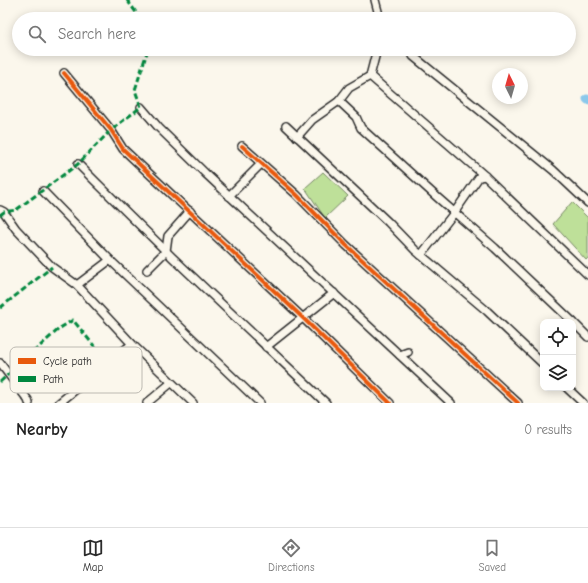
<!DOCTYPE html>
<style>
:root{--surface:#fff;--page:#f6f6f6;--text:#222;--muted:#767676;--line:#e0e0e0;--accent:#2b2b2b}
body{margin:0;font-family:"Comic Neue",sans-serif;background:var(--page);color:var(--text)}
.controls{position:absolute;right:12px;bottom:12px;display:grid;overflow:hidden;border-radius:8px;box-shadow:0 2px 10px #0003}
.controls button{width:36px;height:36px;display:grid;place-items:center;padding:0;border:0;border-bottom:1px solid var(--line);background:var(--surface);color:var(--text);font:20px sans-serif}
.compass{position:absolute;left:492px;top:68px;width:36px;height:36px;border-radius:50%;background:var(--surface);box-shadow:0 2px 10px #0003;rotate:355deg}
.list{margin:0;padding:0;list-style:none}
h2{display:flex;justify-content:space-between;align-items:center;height:52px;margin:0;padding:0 16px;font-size:17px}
h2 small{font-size:13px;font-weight:400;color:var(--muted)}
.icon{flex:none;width:22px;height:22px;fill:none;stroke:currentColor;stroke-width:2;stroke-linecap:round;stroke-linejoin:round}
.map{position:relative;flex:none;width:588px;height:403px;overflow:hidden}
.search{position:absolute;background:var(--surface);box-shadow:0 2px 10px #0003;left:12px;right:12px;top:12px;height:44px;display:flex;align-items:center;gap:10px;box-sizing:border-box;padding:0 14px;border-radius:22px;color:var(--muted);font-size:15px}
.sheet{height:124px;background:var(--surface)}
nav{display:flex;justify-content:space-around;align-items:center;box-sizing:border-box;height:56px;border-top:1px solid var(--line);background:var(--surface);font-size:11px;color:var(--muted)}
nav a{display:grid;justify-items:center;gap:2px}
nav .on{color:var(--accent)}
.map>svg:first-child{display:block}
.green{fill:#bee099;stroke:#748662}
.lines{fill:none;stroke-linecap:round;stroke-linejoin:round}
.river{stroke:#8bc8eb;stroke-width:9}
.minor-casing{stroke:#2b2b2b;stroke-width:10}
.minor{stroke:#fbf7ec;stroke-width:7}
.quiet{stroke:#00873e;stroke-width:3;stroke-dasharray:6 3;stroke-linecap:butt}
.cycleway-casing{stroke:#fbf7ec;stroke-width:6}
.cycleway{stroke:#e8590c;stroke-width:4}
.key{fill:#fbf7ec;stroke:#bdbab2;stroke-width:1}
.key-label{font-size:11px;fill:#2b2b2b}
</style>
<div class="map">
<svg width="588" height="403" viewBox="0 0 588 403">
<rect width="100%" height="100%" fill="#fbf7ec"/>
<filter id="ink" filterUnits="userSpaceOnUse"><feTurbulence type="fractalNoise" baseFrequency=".025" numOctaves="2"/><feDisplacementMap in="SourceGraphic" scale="8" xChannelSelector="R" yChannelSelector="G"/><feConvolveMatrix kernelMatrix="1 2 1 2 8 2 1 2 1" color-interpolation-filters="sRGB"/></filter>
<g filter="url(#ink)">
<!-- green -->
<g class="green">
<polygon points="323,172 348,196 325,218 305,188"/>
<polygon points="572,202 588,218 588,258 586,260 553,224"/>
</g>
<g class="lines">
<!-- river -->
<polyline class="river" points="587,99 588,100"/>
<!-- minor casing -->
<g class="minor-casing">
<g id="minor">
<polyline points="375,0 380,19"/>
<polyline points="377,49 370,76 485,176 588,275"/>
<polyline points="413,56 553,170 588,203"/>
<polyline points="64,73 111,130 123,149 303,318 390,403"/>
<polyline points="339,101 356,117 361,128 438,198 495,248 573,322"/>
<polyline points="141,107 159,128 205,173 451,403"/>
<polyline points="286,126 388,222 415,250 487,311 543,364"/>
<polyline points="297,137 312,120 339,101 349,88 370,76"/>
<polyline points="242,146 296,194 346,245 518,403"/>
<polyline points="78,164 96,182 173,258 326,403"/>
<polyline points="43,191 110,260 260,403"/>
<polyline points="229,196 261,164"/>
<polyline points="0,210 4,212 16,229 52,267 77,285 132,344 193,403"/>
<polyline points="421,255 454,213 479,177 485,176"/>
<polyline points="147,270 166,251 168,236 190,211"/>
<polyline points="77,285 110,260"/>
<polyline points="573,322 588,337"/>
<polyline points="266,347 334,293"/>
<polyline points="400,355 408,352"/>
<polyline points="0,363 28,400 29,403"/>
<polyline points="567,388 583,403"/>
<polyline points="59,403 132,344"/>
<polyline points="147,403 171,383"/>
</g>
</g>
<!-- minor -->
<use href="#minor" class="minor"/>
<!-- quiet -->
<g class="quiet">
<polyline points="127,0 141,19"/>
<polyline points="0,215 4,212 16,210 78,164 111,130 141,107 135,90 148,49"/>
<polyline points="0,308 52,267"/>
<polyline points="0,382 60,328 73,320 108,363"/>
</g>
<!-- cycleway casing -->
<g class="cycleway-casing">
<g id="cycleway">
<polyline points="64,73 111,130 123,149 303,318 390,403"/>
<polyline points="242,146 296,194 346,245 518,403"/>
</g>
</g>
<!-- cycleway -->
<use href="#cycleway" class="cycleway"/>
</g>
</g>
<!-- legend -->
<rect x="10" y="347" width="132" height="46" rx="6" class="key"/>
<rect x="18" y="358" width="18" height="6" fill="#e8590c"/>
<rect x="18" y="376" width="18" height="6" fill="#00873e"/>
<g class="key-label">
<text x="43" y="365">Cycle path</text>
<text x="43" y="383">Path</text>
</g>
</svg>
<div class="controls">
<button><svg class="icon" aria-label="locate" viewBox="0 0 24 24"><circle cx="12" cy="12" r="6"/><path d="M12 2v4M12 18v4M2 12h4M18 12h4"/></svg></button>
<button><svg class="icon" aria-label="layers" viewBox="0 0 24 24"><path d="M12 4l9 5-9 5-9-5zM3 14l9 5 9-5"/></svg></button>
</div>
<svg class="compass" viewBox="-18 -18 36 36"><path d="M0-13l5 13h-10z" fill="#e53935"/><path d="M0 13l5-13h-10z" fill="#767676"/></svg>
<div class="search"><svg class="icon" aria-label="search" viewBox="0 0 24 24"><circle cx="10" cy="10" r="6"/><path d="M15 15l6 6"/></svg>Search here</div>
</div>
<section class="sheet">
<h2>Nearby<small>0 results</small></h2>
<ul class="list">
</ul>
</section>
<nav>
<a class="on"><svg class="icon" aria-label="map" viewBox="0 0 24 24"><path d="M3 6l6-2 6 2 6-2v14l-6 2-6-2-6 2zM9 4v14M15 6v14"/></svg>Map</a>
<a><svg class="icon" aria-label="directions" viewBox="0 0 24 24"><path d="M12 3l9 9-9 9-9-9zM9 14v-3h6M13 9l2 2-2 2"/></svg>Directions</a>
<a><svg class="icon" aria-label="saved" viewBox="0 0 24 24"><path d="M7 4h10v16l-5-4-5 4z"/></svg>Saved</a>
</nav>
